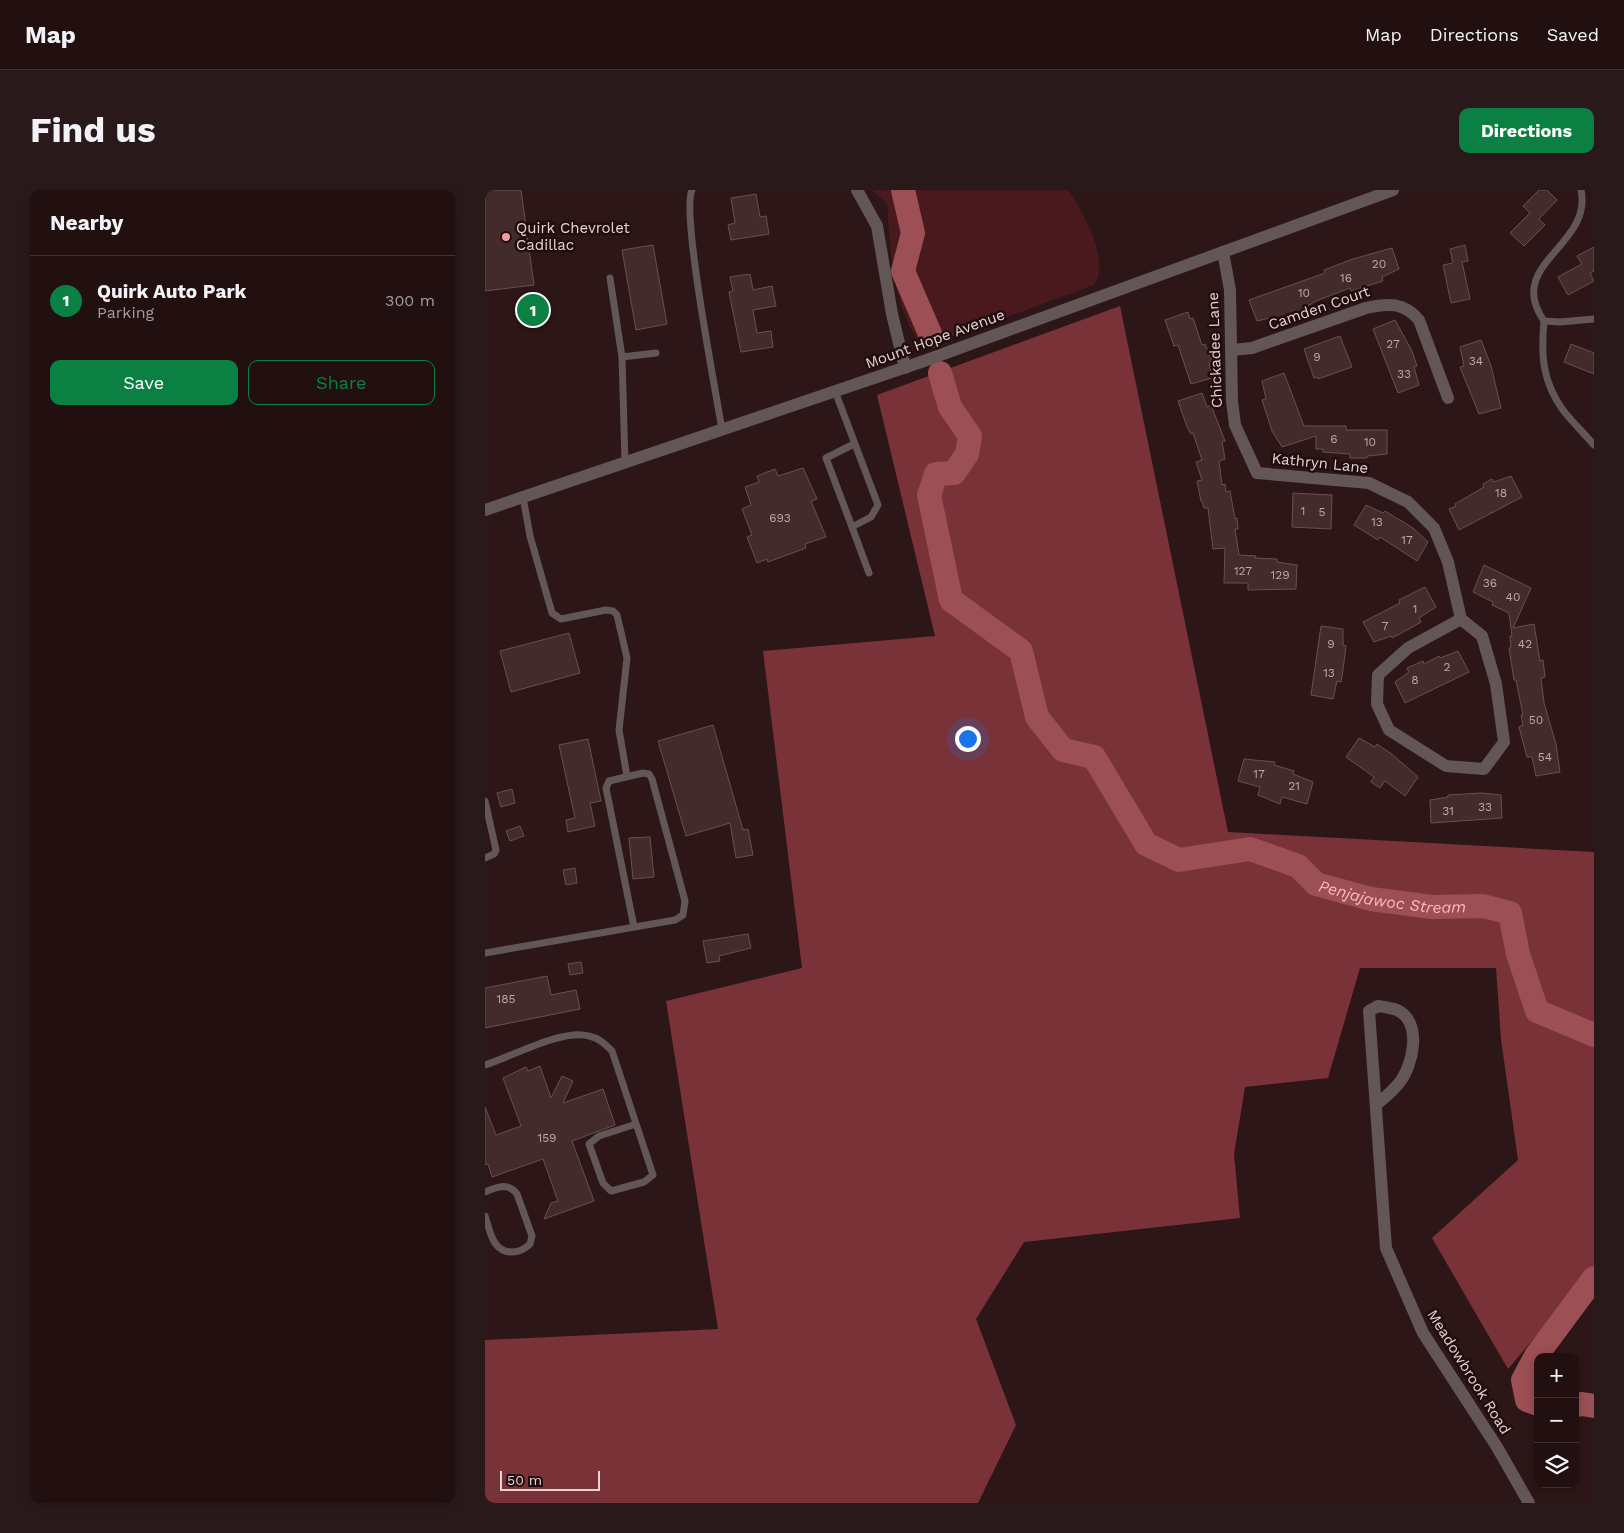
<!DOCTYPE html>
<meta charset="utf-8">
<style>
:root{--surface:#221011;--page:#2a191a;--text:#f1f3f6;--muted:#a29d9f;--line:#3f3031;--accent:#0b8043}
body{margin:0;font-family:"Work Sans",sans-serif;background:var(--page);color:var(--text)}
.controls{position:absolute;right:15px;bottom:15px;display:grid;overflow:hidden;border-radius:10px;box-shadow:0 2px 12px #0003}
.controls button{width:45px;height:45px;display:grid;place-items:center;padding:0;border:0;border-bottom:1px solid var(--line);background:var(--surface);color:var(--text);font:25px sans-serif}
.scale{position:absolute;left:15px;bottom:12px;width:100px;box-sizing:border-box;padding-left:5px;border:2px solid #e4d3d3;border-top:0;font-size:14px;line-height:18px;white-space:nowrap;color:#e4d3d3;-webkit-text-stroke:4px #220d0e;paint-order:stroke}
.you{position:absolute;left:482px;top:548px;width:18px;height:18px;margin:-12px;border:4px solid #fff;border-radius:50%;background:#1a73e8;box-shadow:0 0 0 8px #1a73e833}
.badge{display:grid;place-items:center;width:32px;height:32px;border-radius:50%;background:var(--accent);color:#fff;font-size:16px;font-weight:700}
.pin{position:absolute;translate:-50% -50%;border:2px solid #fff;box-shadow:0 1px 5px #0006}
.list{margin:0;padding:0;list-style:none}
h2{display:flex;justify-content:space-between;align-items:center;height:65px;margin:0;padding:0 20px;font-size:21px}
h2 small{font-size:16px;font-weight:400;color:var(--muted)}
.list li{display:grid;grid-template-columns:32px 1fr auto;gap:15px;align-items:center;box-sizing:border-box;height:90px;padding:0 20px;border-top:1px solid var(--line)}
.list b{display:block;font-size:19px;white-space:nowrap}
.list p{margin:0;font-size:16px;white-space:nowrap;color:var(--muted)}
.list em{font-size:16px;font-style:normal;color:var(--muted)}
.actions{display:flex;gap:10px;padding:15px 20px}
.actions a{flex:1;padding:11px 0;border:1px solid var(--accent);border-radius:10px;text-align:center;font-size:18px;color:var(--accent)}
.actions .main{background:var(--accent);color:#fff}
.icon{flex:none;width:28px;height:28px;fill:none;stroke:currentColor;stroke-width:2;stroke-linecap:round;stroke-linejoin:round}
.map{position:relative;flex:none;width:1109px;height:1313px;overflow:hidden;border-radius:10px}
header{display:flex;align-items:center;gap:30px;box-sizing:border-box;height:70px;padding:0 25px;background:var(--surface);border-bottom:1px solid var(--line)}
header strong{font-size:24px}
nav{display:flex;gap:28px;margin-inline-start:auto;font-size:18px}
.intro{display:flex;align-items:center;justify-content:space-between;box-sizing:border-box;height:120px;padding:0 30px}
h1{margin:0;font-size:35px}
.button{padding:12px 22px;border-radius:10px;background:var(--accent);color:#fff;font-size:18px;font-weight:700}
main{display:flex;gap:30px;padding:0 30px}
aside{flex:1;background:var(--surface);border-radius:10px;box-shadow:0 2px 12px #0003}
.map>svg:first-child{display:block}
.green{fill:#49191e}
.forest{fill:#7a3239}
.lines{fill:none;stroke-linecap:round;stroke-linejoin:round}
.river{stroke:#9c5055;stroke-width:24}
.building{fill:#432a2b;stroke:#6a4f50}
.service{stroke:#635656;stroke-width:7}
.minor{stroke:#635656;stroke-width:12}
.tertiary{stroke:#635656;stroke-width:12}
.poi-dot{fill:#f59b9e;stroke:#220d0e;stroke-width:2}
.labels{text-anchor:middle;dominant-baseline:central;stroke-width:5;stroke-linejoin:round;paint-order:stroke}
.number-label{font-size:12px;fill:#bca9a9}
.poi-label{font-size:15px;fill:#e4d3d3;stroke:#220d0e;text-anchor:start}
.street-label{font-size:15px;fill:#e4d3d3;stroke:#220d0e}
.water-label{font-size:16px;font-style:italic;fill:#ffbbbd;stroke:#220d0e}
</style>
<header>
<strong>Map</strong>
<nav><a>Map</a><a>Directions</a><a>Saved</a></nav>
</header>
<div class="intro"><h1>Find us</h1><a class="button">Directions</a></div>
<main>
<aside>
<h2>Nearby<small></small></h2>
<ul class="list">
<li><span class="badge">1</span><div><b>Quirk Auto Park</b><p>Parking</p></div><em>300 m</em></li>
</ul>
<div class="actions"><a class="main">Save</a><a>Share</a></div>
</aside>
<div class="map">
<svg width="1109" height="1313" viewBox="0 0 1109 1313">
<rect width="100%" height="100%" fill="#2d1617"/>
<!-- green -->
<path class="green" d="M 387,0 L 583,0 C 598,21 626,71 609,95 L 438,158 C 407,117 406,64 402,14 Z"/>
<!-- forest -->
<polygon class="forest" points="635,116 743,642 1109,662 1109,1078 1023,1179 947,1048 1033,970 1016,849 1011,778 875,778 843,888 760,897 749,964 755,1028 539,1052 491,1129 531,1235 493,1313 0,1313 0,1150 233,1139 181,811 317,778 278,461 450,446 392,205"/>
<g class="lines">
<!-- river -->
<g class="river">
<polyline points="418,0 428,43 418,81 446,146"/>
<path id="s1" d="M 455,183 L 465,217 L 485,246 L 482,264 L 469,283 L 451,284 L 444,305 L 466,410 L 536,461 L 552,527 L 578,560 L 609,567 L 661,654 L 694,670 L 765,659 L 813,676 L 831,694 L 886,709 L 947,717 L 998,716 L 1025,723 L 1033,764 L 1052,821 L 1109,845"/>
<polyline points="1053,1214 1042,1210 1038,1190 1051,1166 1109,1088"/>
<polyline points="1090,1215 1097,1214 1109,1216"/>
</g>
</g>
<!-- building -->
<g class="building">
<polygon points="0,0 36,0 49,95 0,101"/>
<polygon points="1054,0 1062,0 1072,10 1054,29 1060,35 1039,56 1025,43 1045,23 1038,16"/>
<polygon points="271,4 275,27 281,26 284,44 246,50 243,35 250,33 246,8"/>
<polygon points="168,55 182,134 151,140 137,60"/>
<polygon points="980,55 983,71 977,72 985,109 966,113 958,75 968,73 965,59"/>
<polygon points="1109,57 1109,81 1105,83 1109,91 1083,105 1073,87 1097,74 1092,66"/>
<polygon points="907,58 914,79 897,87 898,91 866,101 865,98 831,111 821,117 823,121 807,127 806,124 790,130 789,127 772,131 764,110 840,83 839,80 868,69"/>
<polygon points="265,84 268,100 287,96 291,116 268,120 272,143 286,141 288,157 256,162 244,102 248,101 245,87"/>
<polygon points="703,122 705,129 708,128 717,155 720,154 727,171 724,172 727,188 706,194 693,155 689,156 680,130"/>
<polygon points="910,130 927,161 932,176 929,177 934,195 913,203 888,139"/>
<polygon points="855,146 867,177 833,189 832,187 829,188 819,159"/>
<polygon points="996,150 1006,176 1016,218 994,224 975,177 979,176 975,157"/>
<polygon points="1086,154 1109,163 1109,184 1079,172"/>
<polygon points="799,183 819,236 861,236 861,240 902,240 902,264 882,266 882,268 865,268 865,264 838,262 838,259 831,259 831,246 797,257 787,241 777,210 781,209 777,191"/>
<polygon points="717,203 722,217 726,215 740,251 737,252 740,269 734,271 737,295 740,294 741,302 745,301 750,329 752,328 753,339 750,339 754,365 771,366 770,368 792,369 792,372 812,375 811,399 763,400 763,393 739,393 740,358 728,359 723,318 719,318 717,311 716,311 712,291 717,290 711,272 717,270 708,243 706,244 702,237 693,211"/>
<polygon points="318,278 332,309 326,311 341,347 320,354 321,358 283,372 282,369 272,373 262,347 267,345 257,319 266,315 260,297 274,292 272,286 290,279 293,286"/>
<polygon points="1026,286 1037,307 974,340 964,319 971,316 970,314 999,297 998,294 1007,289 1009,292"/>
<polygon points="808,303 847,305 846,339 807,337"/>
<polygon points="881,315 898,323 900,321 928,338 943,352 932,371 895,347 893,350 869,335"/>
<polygon points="999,375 1046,398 1028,438 1049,434 1055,471 1058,470 1060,487 1056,488 1059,513 1071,554 1075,582 1051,586 1047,567 1042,567 1034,537 1038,535 1036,525 1038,525 1031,490 1029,490 1024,458 1026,457 1025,446 1027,446 1024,423 1007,415 1008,412 988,402"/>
<polygon points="940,397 951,417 934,428 936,432 922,440 907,448 906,446 889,452 878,432 915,413 914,410"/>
<polygon points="836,436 858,439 858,455 861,456 858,480 856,492 852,491 848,509 826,505"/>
<polygon points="84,443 95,483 26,502 15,461"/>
<polygon points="973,461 984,482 920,513 910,492 924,482 922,478 938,471 939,474 954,466 955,468"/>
<polygon points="228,535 258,640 263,639 268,665 251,668 245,633 201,646 173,551"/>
<polygon points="874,548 890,557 892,554 908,565 933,587 920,606 900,591 895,598 886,592 889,587 861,567"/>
<polygon points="103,549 116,611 105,613 110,636 83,642 81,630 90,628 74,555"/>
<polygon points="759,569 790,572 789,575 809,581 808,584 828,592 822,614 797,607 795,614 773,605 775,597 753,591"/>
<polygon points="27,599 30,613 16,617 12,603"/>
<polygon points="996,603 1016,605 1017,628 946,633 945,610 963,607 963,605"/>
<polygon points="35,636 39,646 25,651 21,641"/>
<polygon points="165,647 169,687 148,689 144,648"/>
<polygon points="90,678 92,693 81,695 78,680"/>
<polygon points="263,744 266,758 234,766 235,771 222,773 218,751"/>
<polygon points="96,772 98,783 85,785 83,774"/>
<polygon points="62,786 66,805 91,800 95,819 0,838 0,798"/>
<polygon points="55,876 66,908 77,886 88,891 78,913 118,899 130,935 87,951 109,1011 59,1029 66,1013 73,1011 58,969 7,987 3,974 0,975 0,917 11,945 36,936 18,888 41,877 43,881"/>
</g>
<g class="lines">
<!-- service -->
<g class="service">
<path d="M 207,0 C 196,23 231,202 237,240"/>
<path d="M 1096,0 C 1108,56 1019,74 1059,131 C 1056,165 1057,191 1078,220 C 1087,232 1099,243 1109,255"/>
<polyline points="125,88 137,167"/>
<polyline points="1059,131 1075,132 1109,129"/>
<polyline points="350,201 393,315 386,327 367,337 384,383"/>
<polyline points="140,273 137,167 171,163"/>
<polyline points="38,307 45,346 67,423 76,429 121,420 128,421 132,425 142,468 134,540 142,586"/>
<polyline points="367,337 341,268 369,254"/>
<polyline points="0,611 11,660 9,664 0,668"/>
<polyline points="0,763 190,730 198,725 200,711 167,589 164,584 158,583 124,591 121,598 149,737"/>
<path d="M 0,875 C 26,867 78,838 104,846 C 114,848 120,854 127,861 L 168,985 L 159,992 L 126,1001 L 118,993 L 104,954 L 114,946 L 151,934"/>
<path d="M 0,1002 C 12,997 23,992 32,1004 L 47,1046 L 45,1054 C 40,1059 34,1062 27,1062 C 7,1062 5,1040 0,1026"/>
</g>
<!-- minor -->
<g class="minor">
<polyline points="372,0 392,36 407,124 420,178"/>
<polyline points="738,62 745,100 747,211 750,235 772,283 884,293 923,312 949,338 963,372 976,429 997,446 1011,494 1019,552 999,579 961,576 904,540 892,514 893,485 923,458 976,429"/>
<path d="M 747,160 L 767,158 L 881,118 C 903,113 919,112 934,130 L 963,208"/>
<path d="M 891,915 C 899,908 907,902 914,893 C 928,876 938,832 912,820 C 907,818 899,817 893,816 L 884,821 L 901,1058 L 938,1143 L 1012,1257 L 1044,1313"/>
</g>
<!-- tertiary -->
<polyline class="tertiary" points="0,320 439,171 908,0"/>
</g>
<!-- markers -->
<circle class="poi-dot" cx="21" cy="47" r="5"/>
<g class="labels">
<!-- number labels -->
<g class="number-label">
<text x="894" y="74">20</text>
<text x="861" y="88">16</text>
<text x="819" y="103">10</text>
<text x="908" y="154">27</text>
<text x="832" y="167">9</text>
<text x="991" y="171">34</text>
<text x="919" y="184">33</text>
<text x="849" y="249">6</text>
<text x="885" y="252">10</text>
<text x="1016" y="303">18</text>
<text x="818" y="321">1</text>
<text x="837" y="322">5</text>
<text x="295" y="328">693</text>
<text x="892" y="332">13</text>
<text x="922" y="350">17</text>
<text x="758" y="381">127</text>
<text x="795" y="385">129</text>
<text x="1005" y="393">36</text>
<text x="1028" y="407">40</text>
<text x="930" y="419">1</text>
<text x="900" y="436">7</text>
<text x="846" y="454">9</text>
<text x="1040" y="454">42</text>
<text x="962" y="477">2</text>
<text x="844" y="483">13</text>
<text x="930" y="490">8</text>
<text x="1051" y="530">50</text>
<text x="1060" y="567">54</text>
<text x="774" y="584">17</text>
<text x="809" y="596">21</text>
<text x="1000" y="617">33</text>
<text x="963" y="621">31</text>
<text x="21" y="809">185</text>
<text x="62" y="948">159</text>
</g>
<!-- poi labels -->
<g class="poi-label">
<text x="31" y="38">Quirk Chevrolet<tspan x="31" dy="17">Cadillac</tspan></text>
</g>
<!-- street labels -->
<g class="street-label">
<text transform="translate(834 118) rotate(-19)">Camden Court</text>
<text transform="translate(450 149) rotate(-20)">Mount Hope Avenue</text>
<text transform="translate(730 160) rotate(-92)">Chickadee Lane</text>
<text transform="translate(835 273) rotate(6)">Kathryn Lane</text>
<text transform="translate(984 1182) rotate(58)">Meadowbrook Road</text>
</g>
<!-- water labels -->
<g class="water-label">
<text stroke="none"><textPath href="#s1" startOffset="852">Penjajawoc Stream</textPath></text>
</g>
</g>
</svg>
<div class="controls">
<button>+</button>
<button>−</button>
<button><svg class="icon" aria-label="layers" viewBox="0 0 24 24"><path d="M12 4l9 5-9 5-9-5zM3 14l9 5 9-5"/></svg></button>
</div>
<div class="scale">50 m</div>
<div class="you"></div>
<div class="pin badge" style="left:48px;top:120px">1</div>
</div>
</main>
